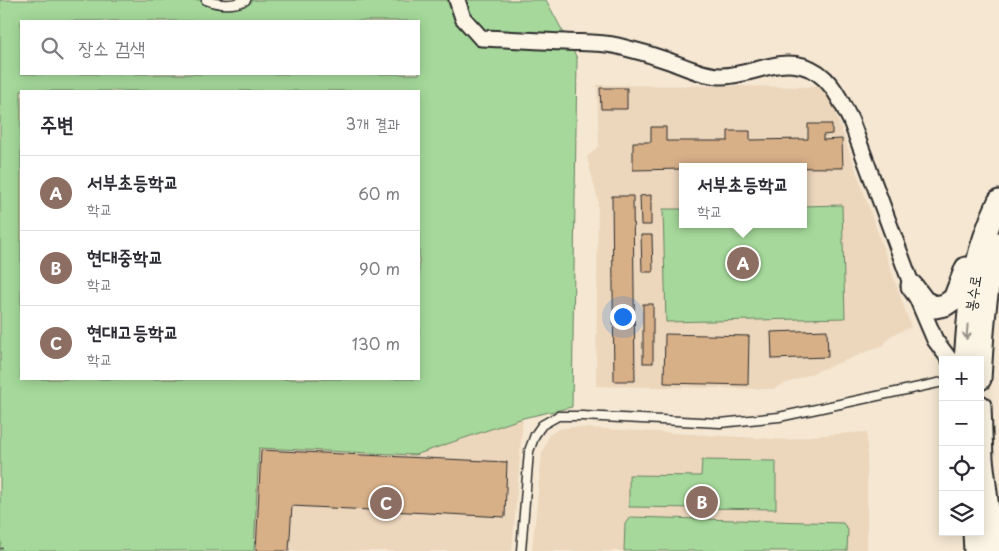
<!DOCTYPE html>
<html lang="ko">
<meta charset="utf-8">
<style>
:root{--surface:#fff;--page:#f2f2f3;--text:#2b2b33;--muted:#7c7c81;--line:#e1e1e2;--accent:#0f766e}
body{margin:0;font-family:"Playpen Sans","Poor Story",sans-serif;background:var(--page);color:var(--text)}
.controls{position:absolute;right:15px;bottom:15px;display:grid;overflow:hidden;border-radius:0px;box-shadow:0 2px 12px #0003}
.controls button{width:45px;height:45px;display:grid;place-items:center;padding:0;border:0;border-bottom:1px solid var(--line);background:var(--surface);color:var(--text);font:25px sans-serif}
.you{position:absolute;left:622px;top:316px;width:18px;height:18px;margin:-12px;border:4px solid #fff;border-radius:50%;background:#1a73e8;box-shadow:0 0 0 8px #1a73e833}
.badge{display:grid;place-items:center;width:32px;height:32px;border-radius:50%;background:var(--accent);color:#fff;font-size:16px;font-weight:700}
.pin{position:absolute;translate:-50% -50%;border:2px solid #fff;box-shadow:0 1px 5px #0006}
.popup{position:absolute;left:679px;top:163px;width:128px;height:65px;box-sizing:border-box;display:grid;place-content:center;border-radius:0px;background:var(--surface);filter:drop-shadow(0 1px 4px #0005);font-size:16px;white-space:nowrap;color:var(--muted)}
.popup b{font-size:19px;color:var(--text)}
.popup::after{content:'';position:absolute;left:50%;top:100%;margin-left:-10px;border:10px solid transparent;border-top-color:var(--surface)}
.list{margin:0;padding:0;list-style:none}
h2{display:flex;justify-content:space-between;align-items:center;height:65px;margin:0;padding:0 20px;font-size:21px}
h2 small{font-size:16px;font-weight:400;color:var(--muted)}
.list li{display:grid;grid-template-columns:32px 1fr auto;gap:15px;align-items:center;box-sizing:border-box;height:75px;padding:0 20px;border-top:1px solid var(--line)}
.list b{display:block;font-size:19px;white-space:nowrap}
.list p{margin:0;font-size:16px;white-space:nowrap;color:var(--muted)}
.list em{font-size:16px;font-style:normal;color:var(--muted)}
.icon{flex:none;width:28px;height:28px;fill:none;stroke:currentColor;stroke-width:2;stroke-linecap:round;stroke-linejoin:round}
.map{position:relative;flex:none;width:999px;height:551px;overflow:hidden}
.search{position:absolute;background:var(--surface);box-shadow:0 2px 12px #0003;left:20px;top:20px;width:400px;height:55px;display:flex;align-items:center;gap:12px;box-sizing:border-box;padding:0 18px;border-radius:0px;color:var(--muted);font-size:19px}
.panel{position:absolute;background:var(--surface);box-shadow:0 2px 12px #0003;left:20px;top:90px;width:400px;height:290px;border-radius:0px}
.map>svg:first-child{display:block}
.built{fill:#ecd6bc;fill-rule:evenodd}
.green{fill:#a5d89a;stroke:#688262;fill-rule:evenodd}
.building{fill:#d7b088;stroke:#2b2b2b}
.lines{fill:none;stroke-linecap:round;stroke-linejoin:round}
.lane-casing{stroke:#2b2b2b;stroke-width:11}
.street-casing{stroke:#2b2b2b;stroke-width:19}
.secondary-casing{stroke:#2b2b2b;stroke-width:25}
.path{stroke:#2b2b2b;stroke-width:3;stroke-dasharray:1 4;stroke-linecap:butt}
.lane{stroke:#fcf5e5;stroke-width:8}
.street{stroke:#fcf5e5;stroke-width:15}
.secondary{stroke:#fcf5e5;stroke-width:21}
.oneway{stroke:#949088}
.labels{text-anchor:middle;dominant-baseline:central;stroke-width:5;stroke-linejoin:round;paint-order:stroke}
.street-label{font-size:15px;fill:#2b2b2b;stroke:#fcf5e5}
</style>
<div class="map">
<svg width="999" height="551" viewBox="0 0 999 551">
<rect width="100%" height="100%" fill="#f5e7d2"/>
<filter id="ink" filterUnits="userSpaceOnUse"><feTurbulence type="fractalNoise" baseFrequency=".02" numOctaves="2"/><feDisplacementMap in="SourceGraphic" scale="10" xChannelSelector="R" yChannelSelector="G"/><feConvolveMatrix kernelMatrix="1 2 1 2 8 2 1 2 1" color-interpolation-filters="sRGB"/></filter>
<g filter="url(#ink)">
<!-- built -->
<g class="built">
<path d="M 597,85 L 816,87 L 824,89 L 830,97 L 911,327 L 890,336 L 884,345 L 772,389 L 596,386 L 598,200 L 587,157 L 599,146 ZM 683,167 L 803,167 L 803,224 L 683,224 Z"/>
<polygon points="523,418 512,551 254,551 259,448 415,455"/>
<polygon points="571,427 789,440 811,436 867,432 867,551 532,551 542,454 549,435 559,429"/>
</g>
<!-- green -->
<g class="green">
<path d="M 0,0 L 546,0 L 577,58 L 572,407 L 523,418 L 415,455 L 259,448 L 254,551 L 0,551 ZM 21,21 L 419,21 L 419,74 L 21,74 ZM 21,91 L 419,91 L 419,379 L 21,379 Z"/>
<polygon points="842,205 845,318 666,322 663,209 683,209 683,224 803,224 803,206"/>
<polygon points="702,460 776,461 776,509 629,507 629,475 701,476"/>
<polygon points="630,517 843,523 848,530 847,551 624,551 625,524"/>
</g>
<!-- building -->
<g class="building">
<polygon points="600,88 627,88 627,109 601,109"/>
<polygon points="808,124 832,124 832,134 823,135 823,140 842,139 843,168 683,167 683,169 633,170 633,142 651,142 651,127 666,127 666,141 728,141 728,131 750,131 750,140 808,139"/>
<polygon points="651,195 651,225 641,225 640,196"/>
<polygon points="612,196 633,196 635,381 614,381"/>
<polygon points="641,235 652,235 653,272 642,272"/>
<rect x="643" y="304" width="10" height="59"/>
<polygon points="827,330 828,357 772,359 771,332"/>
<polygon points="665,334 749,336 748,385 664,383"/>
<polygon points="261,450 507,462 505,517 292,506 289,551 256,551"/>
</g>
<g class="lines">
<!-- lane casing -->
<g class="lane-casing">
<g id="lane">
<path d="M 206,0 C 219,5 233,6 246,0"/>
<polyline points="521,551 529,451 535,435 542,425 558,416 582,416 720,423 779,417 943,382"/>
</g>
</g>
<!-- street casing -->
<g class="street-casing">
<path id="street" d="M 457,0 L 463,18 L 481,38 C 509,39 537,41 565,42 C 583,43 600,42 618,46 C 635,50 652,55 669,61 C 685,67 702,75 720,76 C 748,77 775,58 803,66 C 829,73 840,99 851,121 L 912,286 L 935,340 L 950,360"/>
</g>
<!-- secondary casing -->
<g class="secondary-casing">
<g id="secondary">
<polyline points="912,286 924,302 935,307 945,305 954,299 966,268"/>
<path d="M 965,360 C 967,338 968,316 971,294 C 975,264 986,229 999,201"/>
<path d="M 980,379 C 983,333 984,287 999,243"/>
<polyline points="980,406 982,459 993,551"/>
<polyline points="974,532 975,551"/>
</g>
</g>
<!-- path -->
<polyline class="path" points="0,543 2,551"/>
<!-- lane -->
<use href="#lane" class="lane"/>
<!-- street -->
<use href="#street" class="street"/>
<!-- secondary -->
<use href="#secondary" class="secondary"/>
</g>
<!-- one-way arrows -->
<defs><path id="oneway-shaft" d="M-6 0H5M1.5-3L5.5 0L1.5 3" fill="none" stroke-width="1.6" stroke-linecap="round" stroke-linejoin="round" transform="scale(1.25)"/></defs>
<use class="oneway" href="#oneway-shaft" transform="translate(967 332) rotate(95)"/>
</g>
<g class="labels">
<!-- street labels -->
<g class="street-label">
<text transform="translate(972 293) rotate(-81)">봉수로</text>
</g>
</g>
</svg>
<div class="controls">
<button>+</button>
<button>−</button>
<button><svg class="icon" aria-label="locate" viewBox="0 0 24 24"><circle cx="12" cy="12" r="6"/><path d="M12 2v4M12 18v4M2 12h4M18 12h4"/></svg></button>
<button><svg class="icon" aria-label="layers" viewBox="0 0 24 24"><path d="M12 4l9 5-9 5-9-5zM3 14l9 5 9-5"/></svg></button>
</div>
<div class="you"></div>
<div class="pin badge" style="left:743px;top:263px;background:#8d6e63">A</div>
<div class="popup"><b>서부초등학교</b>학교</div>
<div class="pin badge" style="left:702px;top:502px;background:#8d6e63">B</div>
<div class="pin badge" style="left:386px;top:503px;background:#8d6e63">C</div>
<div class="search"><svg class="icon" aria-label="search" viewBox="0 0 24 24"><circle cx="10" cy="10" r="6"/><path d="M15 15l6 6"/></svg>장소 검색</div>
<section class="panel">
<h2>주변<small>3개 결과</small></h2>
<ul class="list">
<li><span class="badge" style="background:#8d6e63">A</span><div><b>서부초등학교</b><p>학교</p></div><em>60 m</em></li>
<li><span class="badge" style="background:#8d6e63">B</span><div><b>현대중학교</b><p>학교</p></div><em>90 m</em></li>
<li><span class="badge" style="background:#8d6e63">C</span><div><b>현대고등학교</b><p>학교</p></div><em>130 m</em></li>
</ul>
</section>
</div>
